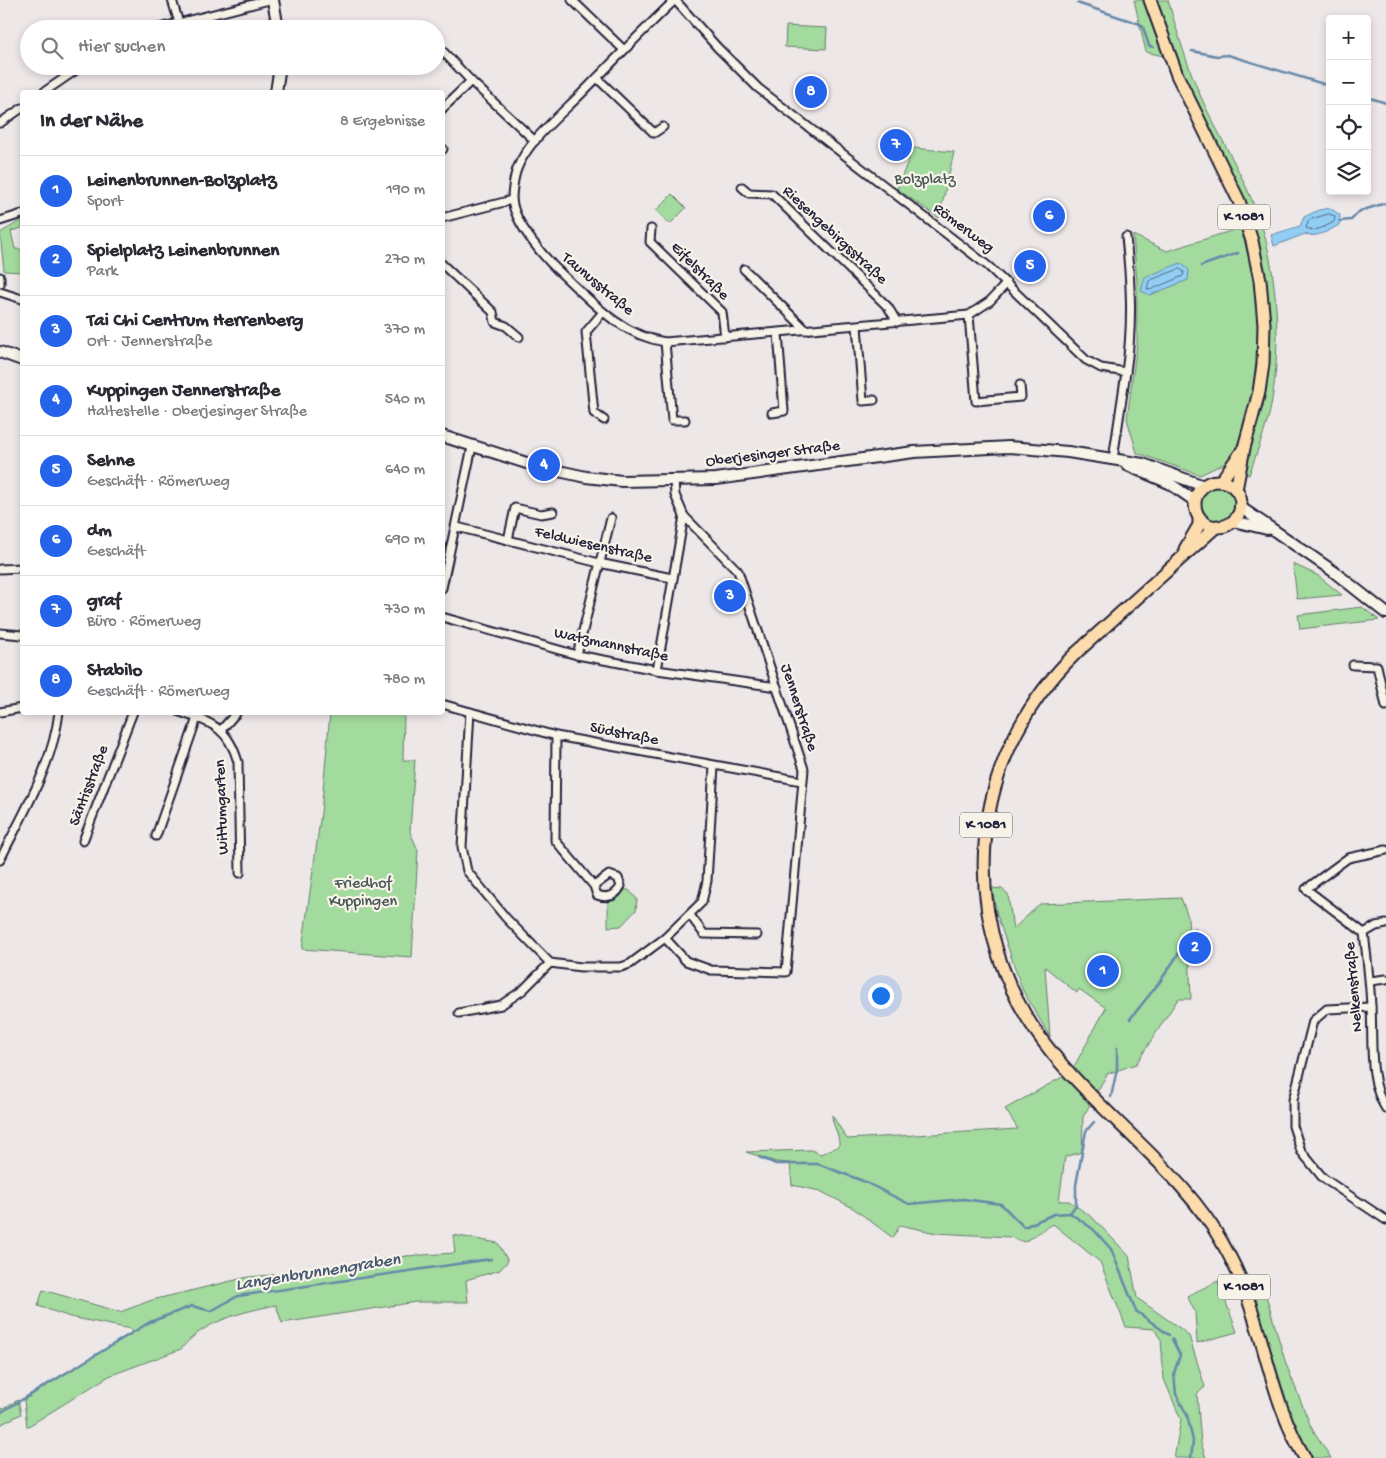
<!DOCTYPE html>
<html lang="de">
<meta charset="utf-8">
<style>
:root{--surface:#fff;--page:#f2f2f3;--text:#2b2b33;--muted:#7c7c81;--line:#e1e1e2;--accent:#2563eb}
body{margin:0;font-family:"Gochi Hand",sans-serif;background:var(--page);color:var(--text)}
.controls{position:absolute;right:15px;top:15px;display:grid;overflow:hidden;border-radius:5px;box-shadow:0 2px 8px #0003}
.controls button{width:45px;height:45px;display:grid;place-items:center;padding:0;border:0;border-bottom:1px solid var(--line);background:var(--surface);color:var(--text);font:25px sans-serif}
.you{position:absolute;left:880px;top:995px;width:18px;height:18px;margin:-12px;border:4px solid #fff;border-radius:50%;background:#1a73e8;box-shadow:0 0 0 8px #1a73e833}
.badge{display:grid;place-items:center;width:32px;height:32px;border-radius:50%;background:var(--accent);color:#fff;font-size:16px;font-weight:700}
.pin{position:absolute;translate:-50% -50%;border:2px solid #fff;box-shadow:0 1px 5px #0006}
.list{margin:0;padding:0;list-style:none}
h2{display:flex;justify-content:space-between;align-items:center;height:65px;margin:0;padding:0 20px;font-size:21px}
h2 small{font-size:16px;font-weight:400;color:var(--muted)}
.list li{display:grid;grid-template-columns:32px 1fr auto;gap:15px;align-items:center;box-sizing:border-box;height:70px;padding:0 20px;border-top:1px solid var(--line)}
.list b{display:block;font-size:19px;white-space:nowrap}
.list p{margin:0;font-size:16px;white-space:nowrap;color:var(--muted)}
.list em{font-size:16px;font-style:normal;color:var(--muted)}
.icon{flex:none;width:28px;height:28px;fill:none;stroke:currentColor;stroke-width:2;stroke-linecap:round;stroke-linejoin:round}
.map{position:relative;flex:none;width:1386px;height:1458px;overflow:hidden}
.search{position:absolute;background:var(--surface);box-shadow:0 2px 8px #0003;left:20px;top:20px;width:425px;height:55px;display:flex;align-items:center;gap:12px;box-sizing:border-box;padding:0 18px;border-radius:28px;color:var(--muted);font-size:19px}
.panel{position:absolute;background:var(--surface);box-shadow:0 2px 8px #0003;left:20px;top:90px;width:425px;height:625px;border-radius:5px}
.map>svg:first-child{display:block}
.green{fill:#a3da9d;stroke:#627e6c}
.water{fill:#92cef3;stroke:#6589a9}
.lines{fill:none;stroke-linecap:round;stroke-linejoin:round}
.shore{stroke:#4f6785;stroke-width:1}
.stream{stroke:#6589a9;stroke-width:2.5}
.minor-casing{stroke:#22223b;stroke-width:11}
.secondary-casing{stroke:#22223b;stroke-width:14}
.primary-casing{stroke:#22223b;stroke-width:15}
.minor{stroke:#f7f3e8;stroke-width:7}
.secondary{stroke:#f7f3e8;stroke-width:10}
.primary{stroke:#fcdcac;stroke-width:11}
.labels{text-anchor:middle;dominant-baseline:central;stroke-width:4.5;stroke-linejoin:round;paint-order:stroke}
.shield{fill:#f7f3e8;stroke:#62616f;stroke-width:1}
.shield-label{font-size:15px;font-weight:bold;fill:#22223b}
.park-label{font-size:16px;fill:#495958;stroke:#f7f3e8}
.street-label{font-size:16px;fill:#22223b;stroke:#f7f3e8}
.water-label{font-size:18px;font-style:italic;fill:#445672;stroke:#f7f3e8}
</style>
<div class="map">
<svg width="1386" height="1458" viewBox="0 0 1386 1458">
<rect width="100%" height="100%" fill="#eee7e8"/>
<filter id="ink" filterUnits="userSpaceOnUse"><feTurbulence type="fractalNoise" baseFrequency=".02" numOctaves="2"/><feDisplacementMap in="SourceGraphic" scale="10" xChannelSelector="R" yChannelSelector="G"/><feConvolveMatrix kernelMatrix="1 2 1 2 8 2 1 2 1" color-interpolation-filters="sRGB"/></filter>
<g filter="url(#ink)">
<!-- green -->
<g class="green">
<polygon points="1134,0 1146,0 1163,56 1146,52"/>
<path d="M 1157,0 L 1168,0 C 1179,38 1190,75 1207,110 C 1227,150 1250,188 1263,230 C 1279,284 1281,356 1270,411 C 1265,432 1256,454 1249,475 L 1242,473 L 1263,407 L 1269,362 L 1270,335 L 1266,281 L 1254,230 L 1188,89 Z"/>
<polygon points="786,26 827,28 826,49 785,47"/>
<polygon points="913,148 954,152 939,218 897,189"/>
<polygon points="672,194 686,208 670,224 656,211"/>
<polygon points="22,220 22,228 11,231 15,249 20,249 22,252 22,272 4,271 0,233"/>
<path d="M 1240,228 C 1266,299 1264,399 1227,466 L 1223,464 L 1200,475 L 1137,453 L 1127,419 L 1137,343 L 1137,281 L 1133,235 L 1167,251 Z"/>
<circle cx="1218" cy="504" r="19"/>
<polygon points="1293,564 1317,575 1342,595 1297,599"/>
<polygon points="1362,607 1379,620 1300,629 1298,615"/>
<polygon points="330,713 404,713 403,760 415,760 410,832 418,850 412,957 302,949 321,813"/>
<path d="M 992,888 L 1002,889 L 1008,894 L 1013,929 L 1040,904 L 1181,898 L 1188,917 L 1191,999 L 1178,999 L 1136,1064 L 1107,1074 L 1083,1117 L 1082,1152 L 1065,1157 L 1059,1201 L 1069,1201 L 1093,1218 L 1129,1256 L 1137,1298 L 1181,1329 L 1189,1336 L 1205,1387 L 1197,1394 L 1201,1443 L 1206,1458 L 1174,1458 L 1181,1420 L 1164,1379 L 1161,1340 L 1154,1329 L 1126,1327 L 1100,1262 L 1053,1224 L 1024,1242 L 1010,1237 L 936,1233 L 900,1225 L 893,1238 L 853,1208 L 820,1191 L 792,1185 L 790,1163 L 776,1162 L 746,1152 L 811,1150 L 821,1154 L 839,1146 C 840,1134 832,1126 832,1115 L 847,1139 L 1018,1129 L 1005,1109 L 1071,1072 L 1106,1008 L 1079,989 L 1077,993 L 1045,967 L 1050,1037 L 1022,989 L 997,915 Z"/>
<polygon points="625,890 629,890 637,899 636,910 621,926 608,927 608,902"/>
<path d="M 453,1235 L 498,1243 L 508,1261 L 500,1270 L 466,1280 L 468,1302 L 416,1302 L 282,1323 L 276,1305 C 242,1312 203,1321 181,1349 L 109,1376 L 27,1427 L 24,1400 L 132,1332 L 131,1329 L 70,1317 L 38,1306 L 43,1290 L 120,1312 L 152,1300 L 248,1277 L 308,1272 L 406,1256 L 455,1253 Z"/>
<polygon points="1218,1281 1237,1332 1197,1343 1195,1312 1187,1296"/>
<path d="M 1254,1290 L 1265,1292 L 1286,1364 L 1311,1427 L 1331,1458 L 1312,1458 C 1282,1405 1269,1349 1254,1290 Z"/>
<polygon points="18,1400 21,1414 0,1425 0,1410"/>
</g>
<!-- water -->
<g class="water">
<path d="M 1330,208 L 1340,215 L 1339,225 C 1330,230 1316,239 1305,234 L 1274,246 L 1271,235 L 1300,226 L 1304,217 L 1319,210 Z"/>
<polygon points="1181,263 1189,270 1188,280 1150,295 1141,291 1145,277"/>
</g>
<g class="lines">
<!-- shore -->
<g class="shore">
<path d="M 1329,214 L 1335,216 L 1334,222 C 1326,226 1315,233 1306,228 L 1309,220 Z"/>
<polygon points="1180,269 1184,272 1183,276 1150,290 1147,289 1149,281"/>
</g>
<!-- stream -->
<g class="stream">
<polyline points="1077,3 1140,24 1143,27 1149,46 1153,47"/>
<polyline points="1192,51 1217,56 1228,55 1330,86"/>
<polyline points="1367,97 1386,103"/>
<polyline points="1340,221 1351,220 1360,211 1386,203"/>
<polyline points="1201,266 1238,253"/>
<polyline points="1130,1019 1159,983 1195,929"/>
<polyline points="1111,1097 1117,1069 1117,1048"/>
<polyline points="759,1157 776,1164 818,1164 863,1181 909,1204 963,1199 1001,1204 1024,1227 1054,1214 1070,1213 1093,1229 1111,1249 1136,1311 1169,1335"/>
<polyline points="1070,1213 1076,1205 1076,1185 1086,1131 1094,1122"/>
<polyline points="1172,1339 1180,1355 1174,1373 1176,1394 1187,1415 1193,1441 1191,1458"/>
<polyline points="0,1413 150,1322 192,1306 211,1311 238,1296 491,1259"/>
</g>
<!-- minor casing -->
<g class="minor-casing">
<g id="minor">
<polyline points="172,0 179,23"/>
<polyline points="572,0 623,49"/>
<path d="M 675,0 C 642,31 612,63 581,94 C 560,115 527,142 517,169 C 514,177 512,191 512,199 C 514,224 547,261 565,277 C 595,305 622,335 665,342 L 969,315 L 990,301 L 1007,283"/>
<polyline points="675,0 717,47 758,88 988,266 1086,360 1101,368 1126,372 1113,459"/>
<polyline points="155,29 269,0"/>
<polyline points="436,44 471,81 535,141"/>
<polyline points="597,78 654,133 663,127"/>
<polyline points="44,92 82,66"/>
<polyline points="442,109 471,81"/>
<polyline points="0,123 22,108"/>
<polyline points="442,149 443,149"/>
<polyline points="742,187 749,193 772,194 888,307 897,322"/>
<polyline points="442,218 512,200"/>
<polyline points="0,221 22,214"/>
<polyline points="651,229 650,242 722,312 725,337"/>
<path d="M 1126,237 C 1131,284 1133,325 1126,372"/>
<polyline points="442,264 493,312 495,322 506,326 519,337"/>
<polyline points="744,269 806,330"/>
<polyline points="0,277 0,284"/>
<polyline points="0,292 22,299"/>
<polyline points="603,312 586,332 594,413 604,420"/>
<polyline points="969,315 976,401 1021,397 1020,385"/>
<polyline points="857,326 863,401 874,400"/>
<polyline points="665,342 672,420 685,420"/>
<polyline points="772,413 784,411 778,333"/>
<polyline points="457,527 599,563 672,578"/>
<polyline points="508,540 515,508 541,514 553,512"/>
<polyline points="0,569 22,568"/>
<polyline points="442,588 472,447"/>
<polyline points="442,617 577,655 657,670 777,687"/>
<polyline points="0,633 22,635"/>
<polyline points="577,655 611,518"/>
<polyline points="1353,665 1377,666 1386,706"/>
<polyline points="657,670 684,516"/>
<polyline points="442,704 556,736 802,781"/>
<polyline points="0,712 22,708"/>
<path d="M 180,712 C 212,723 228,727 238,762 L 240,873"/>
<polyline points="470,712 462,847 467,871 506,918 550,963 581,967 621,967 630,964 665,938 702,902 707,881 714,766"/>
<polyline points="222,729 237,712"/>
<path d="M 556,736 L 555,840 L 594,886 L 597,895 C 608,899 616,896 621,886 L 618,878 L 609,875 L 594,886"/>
<polyline points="156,836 197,718"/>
<polyline points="83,841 133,712"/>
<path d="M 1386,850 L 1348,858 L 1306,889 L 1364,933 C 1367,958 1370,982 1371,1007 C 1373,1039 1368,1081 1386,1109"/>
<path d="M 0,860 C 23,813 53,765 59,712"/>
<polyline points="690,915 704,934 757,935"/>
<polyline points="1364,933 1376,926 1386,924"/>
<polyline points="665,938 686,961 711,970 786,972 804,769 738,571 684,516 675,495 674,480"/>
<polyline points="1370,981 1386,979"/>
<polyline points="1371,1007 1327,1009 1313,1021 1293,1100 1293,1126 1301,1151 1323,1178 1386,1220"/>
<polyline points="459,1013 501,1005 523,990 550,963"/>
</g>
</g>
<!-- secondary casing -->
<g class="secondary-casing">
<g id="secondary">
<polyline points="273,0 278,29"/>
<polyline points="276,92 280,66"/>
<polyline points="0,352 22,360"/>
<polyline points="442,436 536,466 586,477 622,481 716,479 914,452 1009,447 1068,452 1143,464 1204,486"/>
<polyline points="1127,465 1169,483 1195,501"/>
<polyline points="1240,507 1333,571 1386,613"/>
<polyline points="1233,521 1267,529"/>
</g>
</g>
<!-- primary casing -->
<g class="primary-casing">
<g id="primary">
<polyline points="1150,0 1177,75 1239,201 1252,241 1260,280 1264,324 1263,364 1259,392 1244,448 1236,490"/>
<polyline points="1221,481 1240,454"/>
<circle cx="1218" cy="504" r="23"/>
<path d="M 1217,526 L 1076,653 C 963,762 953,933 1053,1054 C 1103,1115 1170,1162 1214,1229 C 1229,1253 1242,1279 1250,1305 C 1268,1357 1276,1410 1305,1458"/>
<polyline points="1185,549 1199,525 1199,517"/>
</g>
</g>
<!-- minor -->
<use href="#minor" class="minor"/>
<!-- secondary -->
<use href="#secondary" class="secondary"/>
<!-- primary -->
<use href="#primary" class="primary"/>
</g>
</g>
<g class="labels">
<!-- shield labels -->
<g class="shield">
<rect x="1218" y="204.5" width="52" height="25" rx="4"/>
<rect x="960" y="812.5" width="52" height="25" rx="4"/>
<rect x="1218" y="1274.5" width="52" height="25" rx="4"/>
</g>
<g class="shield-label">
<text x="1244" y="217">K 1081</text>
<text x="986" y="825">K 1081</text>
<text x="1244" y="1287">K 1081</text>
</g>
<!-- park labels -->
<g class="park-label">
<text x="925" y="180">Bolzplatz</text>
<text x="363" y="884">Friedhof<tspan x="363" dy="18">Kuppingen</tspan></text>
</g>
<!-- street labels -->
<g class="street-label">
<text transform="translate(963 229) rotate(37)">Römerweg</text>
<text transform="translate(834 236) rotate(43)">Riesengebirgsstraße</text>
<text transform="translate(699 272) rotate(45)">Eifelstraße</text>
<text transform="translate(597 285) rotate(40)">Taunusstraße</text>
<text transform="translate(773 455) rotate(-7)">Oberjesinger Straße</text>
<text transform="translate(593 546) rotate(13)">Feldwiesenstraße</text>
<text transform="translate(611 646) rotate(12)">Watzmannstraße</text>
<text transform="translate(798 708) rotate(72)">Jennerstraße</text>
<text transform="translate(624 735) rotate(11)">Südstraße</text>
<text transform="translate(90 786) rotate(-69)">Säntisstraße</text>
<text transform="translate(223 807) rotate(-92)">Wittumgarten</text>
<text transform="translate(1355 987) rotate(-95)">Nelkenstraße</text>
</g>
<!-- water labels -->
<g class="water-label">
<text transform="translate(318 1273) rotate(-9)">Langenbrunnengraben</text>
</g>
</g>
</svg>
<div class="controls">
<button>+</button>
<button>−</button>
<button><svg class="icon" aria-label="locate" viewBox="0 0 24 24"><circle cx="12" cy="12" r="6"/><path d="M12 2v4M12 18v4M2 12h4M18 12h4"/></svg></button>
<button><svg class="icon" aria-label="layers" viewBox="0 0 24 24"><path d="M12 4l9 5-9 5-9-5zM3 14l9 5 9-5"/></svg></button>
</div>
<div class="you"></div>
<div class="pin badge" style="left:1103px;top:971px">1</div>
<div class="pin badge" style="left:1195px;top:948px">2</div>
<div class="pin badge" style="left:730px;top:596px">3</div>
<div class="pin badge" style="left:544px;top:465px">4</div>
<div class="pin badge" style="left:1030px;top:266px">5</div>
<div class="pin badge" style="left:1049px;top:216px">6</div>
<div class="pin badge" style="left:896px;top:145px">7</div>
<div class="pin badge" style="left:811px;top:92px">8</div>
<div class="search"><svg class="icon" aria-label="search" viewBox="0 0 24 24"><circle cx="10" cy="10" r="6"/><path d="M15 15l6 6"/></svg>Hier suchen</div>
<section class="panel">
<h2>In der Nähe<small>8 Ergebnisse</small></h2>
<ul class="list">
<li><span class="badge">1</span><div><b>Leinenbrunnen-Bolzplatz</b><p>Sport</p></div><em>190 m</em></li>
<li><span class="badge">2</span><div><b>Spielplatz Leinenbrunnen</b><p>Park</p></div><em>270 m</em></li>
<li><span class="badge">3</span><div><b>Tai Chi Centrum Herrenberg</b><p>Ort · Jennerstraße</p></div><em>370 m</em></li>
<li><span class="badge">4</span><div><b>Kuppingen Jennerstraße</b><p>Haltestelle · Oberjesinger Straße</p></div><em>540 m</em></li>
<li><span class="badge">5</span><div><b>Sehne</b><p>Geschäft · Römerweg</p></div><em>640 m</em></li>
<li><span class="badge">6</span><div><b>dm</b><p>Geschäft</p></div><em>690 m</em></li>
<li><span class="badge">7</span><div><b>graf</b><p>Büro · Römerweg</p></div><em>730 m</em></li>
<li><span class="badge">8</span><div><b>Stabilo</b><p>Geschäft · Römerweg</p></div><em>780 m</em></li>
</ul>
</section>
</div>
